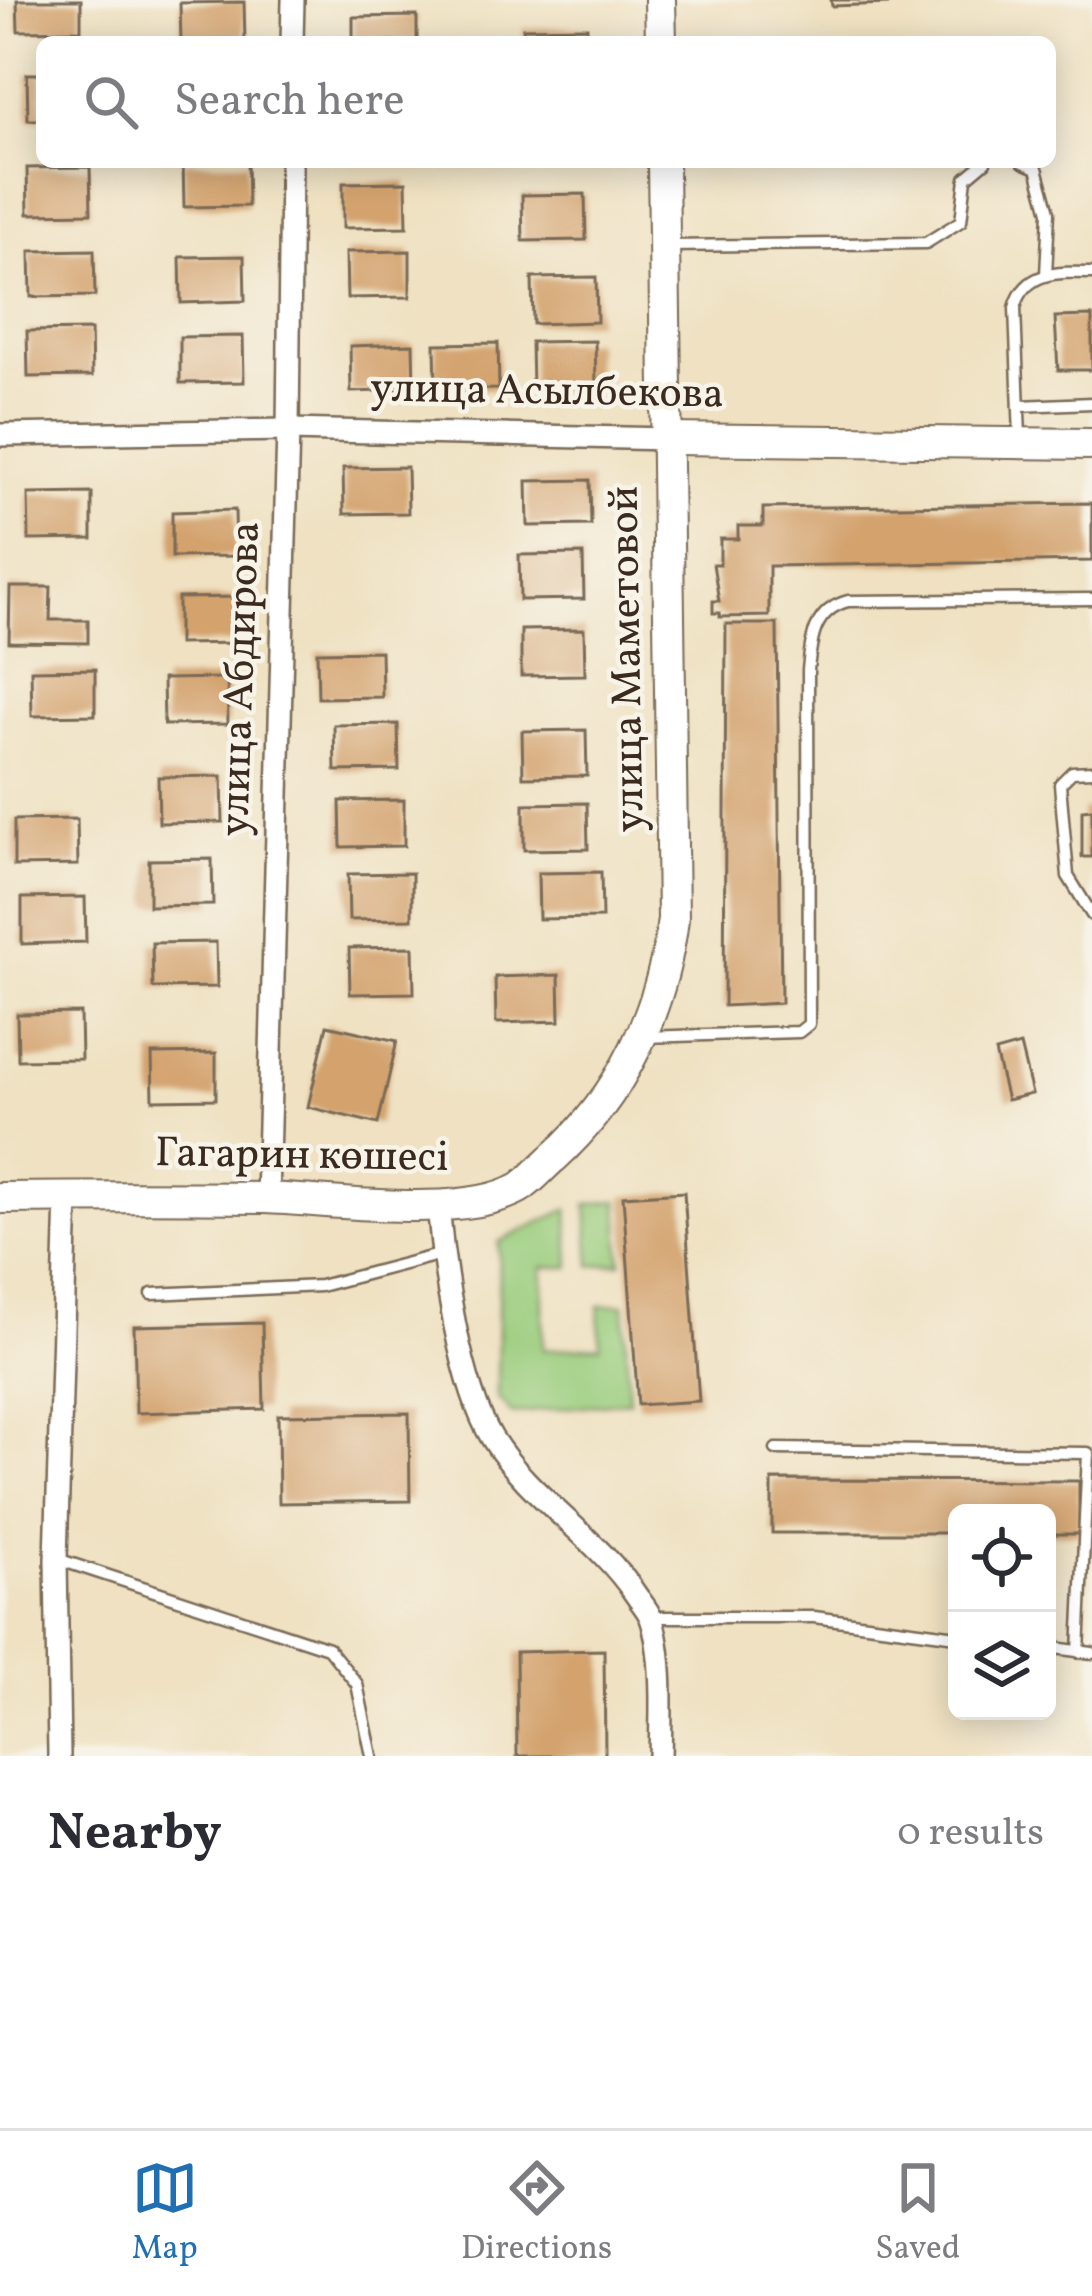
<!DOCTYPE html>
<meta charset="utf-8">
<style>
:root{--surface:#fff;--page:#f7f7f7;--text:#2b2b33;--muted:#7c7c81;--line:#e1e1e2;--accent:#1f6fb2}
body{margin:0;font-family:Vollkorn,serif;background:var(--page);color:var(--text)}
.controls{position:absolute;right:36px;bottom:36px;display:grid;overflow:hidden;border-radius:18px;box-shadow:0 6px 30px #0003}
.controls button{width:108px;height:108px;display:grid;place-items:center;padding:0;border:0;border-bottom:3px solid var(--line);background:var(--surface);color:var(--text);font:60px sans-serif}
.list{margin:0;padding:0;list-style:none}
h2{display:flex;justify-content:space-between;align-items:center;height:156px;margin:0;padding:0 48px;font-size:51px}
h2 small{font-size:39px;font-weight:400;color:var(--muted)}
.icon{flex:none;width:66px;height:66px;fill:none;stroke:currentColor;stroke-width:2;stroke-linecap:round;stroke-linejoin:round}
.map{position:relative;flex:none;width:1092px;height:1756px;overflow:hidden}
.search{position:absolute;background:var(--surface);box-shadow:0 6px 30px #0003;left:36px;right:36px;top:36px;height:132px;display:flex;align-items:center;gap:30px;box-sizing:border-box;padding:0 42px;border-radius:18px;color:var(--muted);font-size:45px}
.sheet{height:372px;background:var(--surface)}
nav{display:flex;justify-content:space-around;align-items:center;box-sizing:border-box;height:168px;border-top:3px solid var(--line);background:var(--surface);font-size:33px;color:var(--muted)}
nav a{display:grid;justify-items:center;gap:6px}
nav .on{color:var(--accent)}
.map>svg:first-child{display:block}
.green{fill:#99cc7c;stroke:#6a7b4d;stroke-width:3}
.building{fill:#d3a26d}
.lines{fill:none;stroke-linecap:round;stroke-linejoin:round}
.lane-casing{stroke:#7a6a57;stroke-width:15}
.street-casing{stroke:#7a6a57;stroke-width:26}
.secondary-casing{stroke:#7a6a57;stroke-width:34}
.lane{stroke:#fff;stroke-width:10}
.street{stroke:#fff;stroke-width:21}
.secondary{stroke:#fff;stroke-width:30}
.labels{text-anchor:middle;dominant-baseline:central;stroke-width:9;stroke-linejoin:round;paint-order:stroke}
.street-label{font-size:42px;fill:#3b2a1e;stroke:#f7f3e8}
</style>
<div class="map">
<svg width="1092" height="1756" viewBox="0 0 1092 1756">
<rect width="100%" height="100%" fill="#f7f3e8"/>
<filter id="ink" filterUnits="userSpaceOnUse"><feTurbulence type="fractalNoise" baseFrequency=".00833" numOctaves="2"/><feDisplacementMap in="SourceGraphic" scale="24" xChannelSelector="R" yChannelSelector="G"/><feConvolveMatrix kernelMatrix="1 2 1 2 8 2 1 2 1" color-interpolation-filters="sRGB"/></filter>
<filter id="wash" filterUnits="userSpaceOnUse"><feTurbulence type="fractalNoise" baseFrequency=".004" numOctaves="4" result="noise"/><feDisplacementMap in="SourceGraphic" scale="48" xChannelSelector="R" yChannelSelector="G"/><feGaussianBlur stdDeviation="2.7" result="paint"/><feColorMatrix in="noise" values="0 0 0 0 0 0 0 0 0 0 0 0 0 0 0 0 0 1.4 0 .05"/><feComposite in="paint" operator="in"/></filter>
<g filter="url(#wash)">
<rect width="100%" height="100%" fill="#efe1c1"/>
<!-- green -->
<g class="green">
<polygon points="618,1201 621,1263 591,1266 587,1204"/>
<polygon points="568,1209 570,1267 543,1267 543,1350 600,1346 599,1306 624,1304 629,1401 512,1414 497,1397 499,1242"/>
</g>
<g id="blocks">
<!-- building -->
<g class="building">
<polygon points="17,0 81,0 81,30 18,31"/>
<polygon points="831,0 888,0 888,4 832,6"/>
<polygon points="244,2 245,42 181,42 180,3"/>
<polygon points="417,16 417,42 353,42 353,17"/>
<polygon points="587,27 587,42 524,42 523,28"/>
<polygon points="27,74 42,74 42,120 28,120"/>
<polygon points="183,162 247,162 248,206 184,207"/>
<polygon points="90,167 91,213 28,214 27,168"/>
<polygon points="406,182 407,227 343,228 343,183"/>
<polygon points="585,194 586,240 523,241 522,195"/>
<polygon points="94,250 95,296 31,297 30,251"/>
<polygon points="410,251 410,297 347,298 346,252"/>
<polygon points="244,256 245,301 181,303 180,257"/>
<polygon points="596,277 597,322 533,324 532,278"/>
<polygon points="1092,316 1092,370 1058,370 1055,317"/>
<polygon points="91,330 92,376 28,377 27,331"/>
<polygon points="243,336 244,382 180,383 180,337"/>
<polygon points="595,341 596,387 532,388 531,342"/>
<polygon points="498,343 499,389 436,390 435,344"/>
<polygon points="413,344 414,390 351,392 350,346"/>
<polygon points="407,467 408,513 344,514 343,468"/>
<polygon points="590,480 591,525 528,526 527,481"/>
<polygon points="92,493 92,539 29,540 28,494"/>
<polygon points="1092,503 1092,561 769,566 769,616 720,617 720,613 713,613 713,601 719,601 713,564 720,564 720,539 738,539 738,526 763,526 763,508"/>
<polygon points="235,510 236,556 172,557 172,512"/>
<polygon points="583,554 584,599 520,600 519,555"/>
<polygon points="10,587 51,587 50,620 88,620 88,643 9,642"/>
<polygon points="241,597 242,643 178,644 178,598"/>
<polygon points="726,624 777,624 781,1003 724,1006"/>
<polygon points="584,629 585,675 521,676 521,630"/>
<polygon points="381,651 382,697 318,698 317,652"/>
<polygon points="95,669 95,715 32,716 31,670"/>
<polygon points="227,678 228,724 164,725 163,679"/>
<polygon points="398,724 399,770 335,771 334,725"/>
<polygon points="586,730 587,776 523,777 522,731"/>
<polygon points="222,776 223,822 159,823 158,777"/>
<polygon points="404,800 404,846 341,847 340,801"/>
<polygon points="587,803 588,849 524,850 524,804"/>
<polygon points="1092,809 1092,857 1082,857 1082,810"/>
<polygon points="77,819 78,865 14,866 14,820"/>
<polygon points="212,859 213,905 149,906 149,860"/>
<polygon points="601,872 602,918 539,919 538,873"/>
<polygon points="412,873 412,919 349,920 348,874"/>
<polygon points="85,897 86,942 22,944 22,898"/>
<polygon points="216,942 217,987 153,988 152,943"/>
<polygon points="413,947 414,993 350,994 349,948"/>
<polygon points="559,975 560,1021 496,1023 495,977"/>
<polygon points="80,1013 81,1059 18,1060 17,1014"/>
<polygon points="327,1025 397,1041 378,1124 308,1107"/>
<polygon points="1020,1045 1032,1094 1007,1100 995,1052"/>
<polygon points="216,1053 216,1099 153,1100 152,1054"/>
<polygon points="684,1192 699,1401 638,1405 623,1196"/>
<polygon points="262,1323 264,1409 136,1413 134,1326"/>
<polygon points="409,1413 410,1501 279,1503 278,1415"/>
<polygon points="772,1480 1079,1481 1079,1534 1047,1534 1047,1513 957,1513 957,1533 772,1533"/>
<polygon points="604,1650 605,1756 517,1756 516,1652"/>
</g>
</g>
</g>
<g filter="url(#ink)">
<use href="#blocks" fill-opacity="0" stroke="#7a6a57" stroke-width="3"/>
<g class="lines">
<!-- lane casing -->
<g class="lane-casing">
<g id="lane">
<polyline points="1023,162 1037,168 1049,212 1046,275"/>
<polyline points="666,246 926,243 961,221 966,178 985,162"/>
<polyline points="1019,406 1092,403"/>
<path d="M 1020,437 L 1015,308 C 1025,270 1059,272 1092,273"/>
<polyline points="1092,771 1072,772 1060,784 1068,876 1092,915"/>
<path d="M 644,1037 L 799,1032 L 809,1024 L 808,670 C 811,639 814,610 848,601 L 1092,599"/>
<polyline points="152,1294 320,1286 442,1254"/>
<polyline points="776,1449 1088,1453 1079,1652"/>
<polyline points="57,1559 328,1648 357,1684 372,1756"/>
<polyline points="651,1617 814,1617 957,1636"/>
<polyline points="1047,1647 1092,1653"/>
</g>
</g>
<!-- street casing -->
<g class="street-casing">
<g id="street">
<polyline points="292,42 293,0"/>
<polyline points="0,435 288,430 669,439"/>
<polyline points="267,1198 288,430 291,162"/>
<path d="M 438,1205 C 443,1267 460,1386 492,1438 C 530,1499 596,1535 636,1595 C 640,1601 648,1610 651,1618 C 664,1654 661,1717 660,1756"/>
<polyline points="59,1756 56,1559 67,1197"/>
</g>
</g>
<!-- secondary casing -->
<g class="secondary-casing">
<g id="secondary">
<polyline points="660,0 661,42"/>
<polyline points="669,439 1092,444"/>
<path d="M 0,1198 C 88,1197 177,1197 265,1198 C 331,1200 462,1220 519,1188 C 531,1181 542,1167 553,1158 C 622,1096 662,1010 673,919 L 663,162"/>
</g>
</g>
<!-- lane -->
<use href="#lane" class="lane"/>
<!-- street -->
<use href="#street" class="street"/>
<!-- secondary -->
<use href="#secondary" class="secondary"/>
</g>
</g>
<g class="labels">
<!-- street labels -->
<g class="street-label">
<text transform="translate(547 393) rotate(1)">улица Асылбекова</text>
<text transform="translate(629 659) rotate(-91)">улица Маметовой</text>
<text transform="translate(242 679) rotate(-88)">улица Абдирова</text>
<text transform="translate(302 1157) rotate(1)">Гагарин көшесі</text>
</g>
</g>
</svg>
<div class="controls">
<button><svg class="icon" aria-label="locate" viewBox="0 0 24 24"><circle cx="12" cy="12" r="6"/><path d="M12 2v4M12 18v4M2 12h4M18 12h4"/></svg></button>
<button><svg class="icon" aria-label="layers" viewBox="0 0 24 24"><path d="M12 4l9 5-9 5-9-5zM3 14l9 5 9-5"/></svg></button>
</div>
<div class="search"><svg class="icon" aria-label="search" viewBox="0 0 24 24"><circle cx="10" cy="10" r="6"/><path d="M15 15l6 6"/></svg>Search here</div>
</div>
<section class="sheet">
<h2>Nearby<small>0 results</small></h2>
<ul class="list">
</ul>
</section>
<nav>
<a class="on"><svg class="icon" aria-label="map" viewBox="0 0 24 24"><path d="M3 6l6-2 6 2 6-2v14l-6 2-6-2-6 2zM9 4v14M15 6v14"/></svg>Map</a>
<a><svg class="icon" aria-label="directions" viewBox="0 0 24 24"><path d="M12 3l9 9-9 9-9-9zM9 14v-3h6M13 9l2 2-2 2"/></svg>Directions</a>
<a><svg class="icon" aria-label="saved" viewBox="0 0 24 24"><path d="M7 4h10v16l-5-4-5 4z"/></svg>Saved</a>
</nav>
